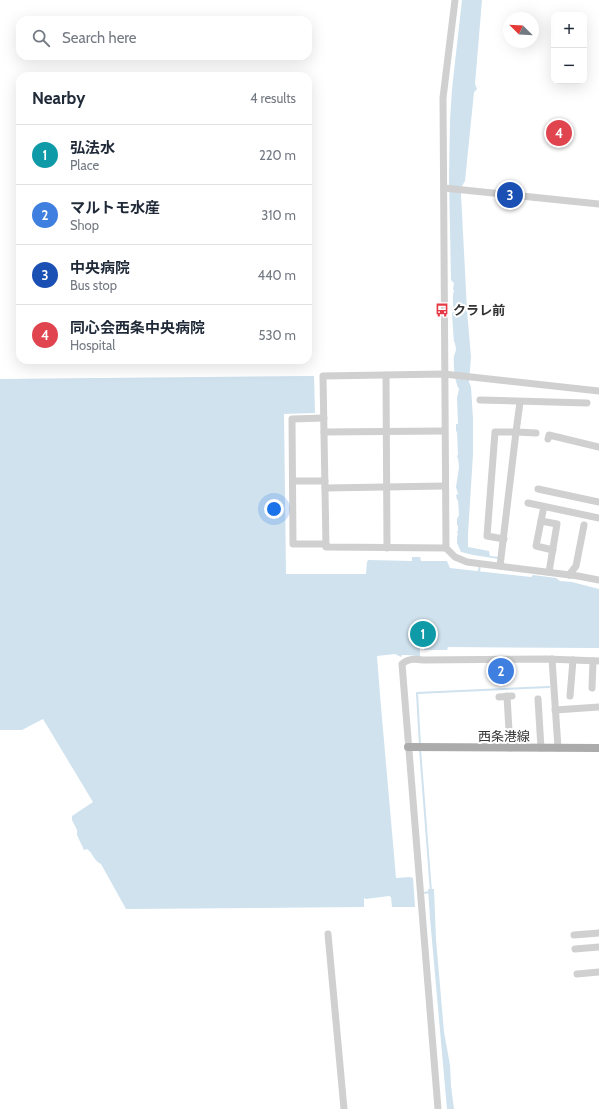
<!DOCTYPE html>
<meta charset="utf-8">
<style>
:root{--surface:#fff;--page:#f6f6f7;--text:#1f2937;--muted:#747a83;--line:#e0e1e3;--accent:#0b8043}
body{margin:0;font-family:Cabin,"Noto Sans JP",sans-serif;background:var(--page);color:var(--text)}
.controls{position:absolute;right:12px;top:12px;display:grid;overflow:hidden;border-radius:8px;box-shadow:0 4px 16px #0002}
.controls button{width:36px;height:36px;display:grid;place-items:center;padding:0;border:0;border-bottom:1px solid var(--line);background:var(--surface);color:var(--text);font:20px sans-serif}
.compass{position:absolute;left:503px;top:12px;width:36px;height:36px;border-radius:50%;background:var(--surface);box-shadow:0 4px 16px #0002;rotate:294deg}
.you{position:absolute;left:274px;top:509px;width:14px;height:14px;margin:-10px;border:3px solid #fff;border-radius:50%;background:#1a73e8;box-shadow:0 0 0 6px #1a73e833}
.badge{display:grid;place-items:center;width:26px;height:26px;border-radius:50%;background:var(--accent);color:#fff;font-size:13px;font-weight:700}
.pin{position:absolute;translate:-50% -50%;border:2px solid #fff;box-shadow:0 1px 4px #0006}
.list{margin:0;padding:0;list-style:none}
h2{display:flex;justify-content:space-between;align-items:center;height:52px;margin:0;padding:0 16px;font-size:17px}
h2 small{font-size:13px;font-weight:400;color:var(--muted)}
.list li{display:grid;grid-template-columns:26px 1fr auto;gap:12px;align-items:center;box-sizing:border-box;height:60px;padding:0 16px;border-top:1px solid var(--line)}
.list b{display:block;font-size:15px;white-space:nowrap}
.list p{margin:0;font-size:13px;white-space:nowrap;color:var(--muted)}
.list em{font-size:13px;font-style:normal;color:var(--muted)}
.icon{flex:none;width:22px;height:22px;fill:none;stroke:currentColor;stroke-width:2;stroke-linecap:round;stroke-linejoin:round}
.map{position:relative;flex:none;width:599px;height:1109px;overflow:hidden}
.search{position:absolute;background:var(--surface);box-shadow:0 4px 16px #0002;left:16px;top:16px;width:296px;height:44px;display:flex;align-items:center;gap:10px;box-sizing:border-box;padding:0 14px;border-radius:12px;color:var(--muted);font-size:15px}
.panel{position:absolute;background:var(--surface);box-shadow:0 4px 16px #0002;left:16px;top:72px;width:296px;height:292px;border-radius:12px}
.map>svg:first-child{display:block}
.water{fill:#cfe2ee}
.lines{fill:none;stroke-linecap:round;stroke-linejoin:round}
.stream{stroke:#cfe2ee;stroke-width:2}
.minor{stroke:#d0d0d0;stroke-width:7}
.major{stroke:#ababab;stroke-width:8}
.labels{text-anchor:middle;dominant-baseline:central;stroke-width:4;stroke-linejoin:round;paint-order:stroke}
.poi-label{font-size:13px;font-weight:bold;fill:#333;stroke:#fff;text-anchor:start}
.street-label{font-size:13px;fill:#333;stroke:#fff}
</style>
<div class="map">
<svg width="599" height="1109" viewBox="0 0 599 1109">
<rect width="100%" height="100%" fill="#fff"/>
<!-- water -->
<g class="water">
<path d="M 462,0 L 482,0 L 475,84 L 477,89 L 474,92 L 465,181 L 462,186 L 461,194 L 467,310 L 471,357 L 469,382 L 471,387 L 473,419 L 473,454 L 468,534 L 468,547 L 489,551 L 490,556 L 499,557 L 499,559 L 473,555 L 461,552 L 457,543 L 457,536 L 458,535 L 457,532 L 458,531 L 458,526 L 457,525 L 457,519 L 459,515 L 458,500 L 457,500 L 456,495 L 458,494 L 456,487 L 459,467 L 458,458 L 457,457 L 458,454 L 457,432 L 456,431 L 456,424 L 458,424 L 457,398 L 459,389 C 455,383 453,364 454,356 C 454,356 456,350 456,350 C 456,347 455,345 455,343 L 454,342 L 452,315 C 455,307 451,299 454,291 L 453,289 L 454,283 L 451,280 L 449,178 L 450,120 L 452,89 Z"/>
<path d="M 314,376 L 315,413 L 284,414 L 286,574 L 366,574 L 367,562 L 368,560 L 412,561 L 412,557 L 420,557 L 421,561 L 447,561 L 450,568 L 531,577 L 533,575 L 556,578 L 560,581 L 572,582 L 599,589 L 599,648 L 448,647 L 447,650 L 424,650 L 424,637 L 426,637 L 426,631 L 425,628 L 419,627 C 420,635 420,647 420,657 C 414,655 408,655 402,655 L 401,657 L 395,654 L 377,656 L 380,695 L 396,878 L 410,877 L 413,878 L 415,907 L 392,907 L 391,897 L 389,896 L 366,899 L 364,898 L 364,907 L 126,909 L 101,864 C 94,861 93,853 87,849 L 84,850 L 77,835 L 77,830 L 72,820 L 72,816 L 93,802 L 43,719 L 22,730 L 0,730 L 0,379 Z"/>
<polygon points="428,889 434,889 436,939 444,1032 450,1065 451,1086 454,1109 447,1109 430,918"/>
</g>
<g class="lines">
<!-- stream -->
<g class="stream">
<polyline points="479,571 480,565"/>
<polyline points="420,745 417,693 549,687"/>
<polyline points="420,749 431,892 423,893"/>
</g>
<!-- minor -->
<g class="minor">
<polyline points="455,0 443,98 446,548 455,557 467,562 578,576 599,580"/>
<polyline points="444,188 599,204"/>
<polyline points="386,375 387,548"/>
<polyline points="480,400 587,403"/>
<polyline points="324,418 292,419 293,544 326,544"/>
<polyline points="324,432 444,431"/>
<polyline points="548,439 549,435 599,447"/>
<polyline points="293,481 325,481"/>
<polyline points="325,488 445,486"/>
<polyline points="538,489 599,502"/>
<polyline points="528,503 599,518"/>
<polyline points="543,511 536,546 553,550"/>
<polyline points="541,521 557,524 549,572"/>
<polyline points="504,539 487,536 495,432 516,432 536,433"/>
<polyline points="446,548 326,547 323,376 444,374 599,391"/>
<polyline points="500,566 516,432 520,402"/>
<polyline points="569,575 576,566 584,525"/>
<polyline points="552,659 558,748"/>
<polyline points="592,688 593,661"/>
<polyline points="507,696 510,748"/>
<polyline points="570,696 573,660"/>
<polyline points="499,697 512,696"/>
<polyline points="538,699 541,748"/>
<polyline points="555,710 599,707"/>
<polyline points="328,934 344,1109"/>
<polyline points="574,935 599,933"/>
<polyline points="575,949 599,947"/>
<polyline points="577,974 599,972"/>
<path d="M 438,1109 L 402,664 C 408,658 416,659 423,660 L 547,659 L 599,661"/>
</g>
<!-- major -->
<polyline class="major" points="408,747 599,748"/>
</g>
<!-- icons -->
<defs>
<g id="bus-bare" transform="scale(1.08)"><path d="M-5-6H5V4H4V6H2V4H-2V6H-4V4H-5ZM-3.5-4V0h7V-4ZM-3.5 1.2v1.5H-2V1.2ZM2 1.2v1.5H3.5V1.2Z" fill="#e63946" stroke="#fff" stroke-width="2.5" paint-order="stroke"/></g>
</defs>
<g fill-rule="evenodd">
<use href="#bus-bare" x="442" y="310"/>
</g>
<g class="labels">
<!-- poi labels -->
<g class="poi-label">
<text x="453" y="310">クラレ前</text>
</g>
<!-- street labels -->
<g class="street-label">
<text x="504" y="736">西条港線</text>
</g>
</g>
</svg>
<div class="controls">
<button>+</button>
<button>−</button>
</div>
<svg class="compass" viewBox="-18 -18 36 36"><path d="M0-13l5 13h-10z" fill="#e53935"/><path d="M0 13l5-13h-10z" fill="#747a83"/></svg>
<div class="you"></div>
<div class="pin badge" style="left:423px;top:634px;background:#0f9aa8">1</div>
<div class="pin badge" style="left:501px;top:671px;background:#3f7fe0">2</div>
<div class="pin badge" style="left:510px;top:195px;background:#1a4fb4">3</div>
<div class="pin badge" style="left:559px;top:133px;background:#e0444e">4</div>
<div class="search"><svg class="icon" aria-label="search" viewBox="0 0 24 24"><circle cx="10" cy="10" r="6"/><path d="M15 15l6 6"/></svg>Search here</div>
<section class="panel">
<h2>Nearby<small>4 results</small></h2>
<ul class="list">
<li><span class="badge" style="background:#0f9aa8">1</span><div><b>弘法水</b><p>Place</p></div><em>220 m</em></li>
<li><span class="badge" style="background:#3f7fe0">2</span><div><b>マルトモ水産</b><p>Shop</p></div><em>310 m</em></li>
<li><span class="badge" style="background:#1a4fb4">3</span><div><b>中央病院</b><p>Bus stop</p></div><em>440 m</em></li>
<li><span class="badge" style="background:#e0444e">4</span><div><b>同心会西条中央病院</b><p>Hospital</p></div><em>530 m</em></li>
</ul>
</section>
</div>
